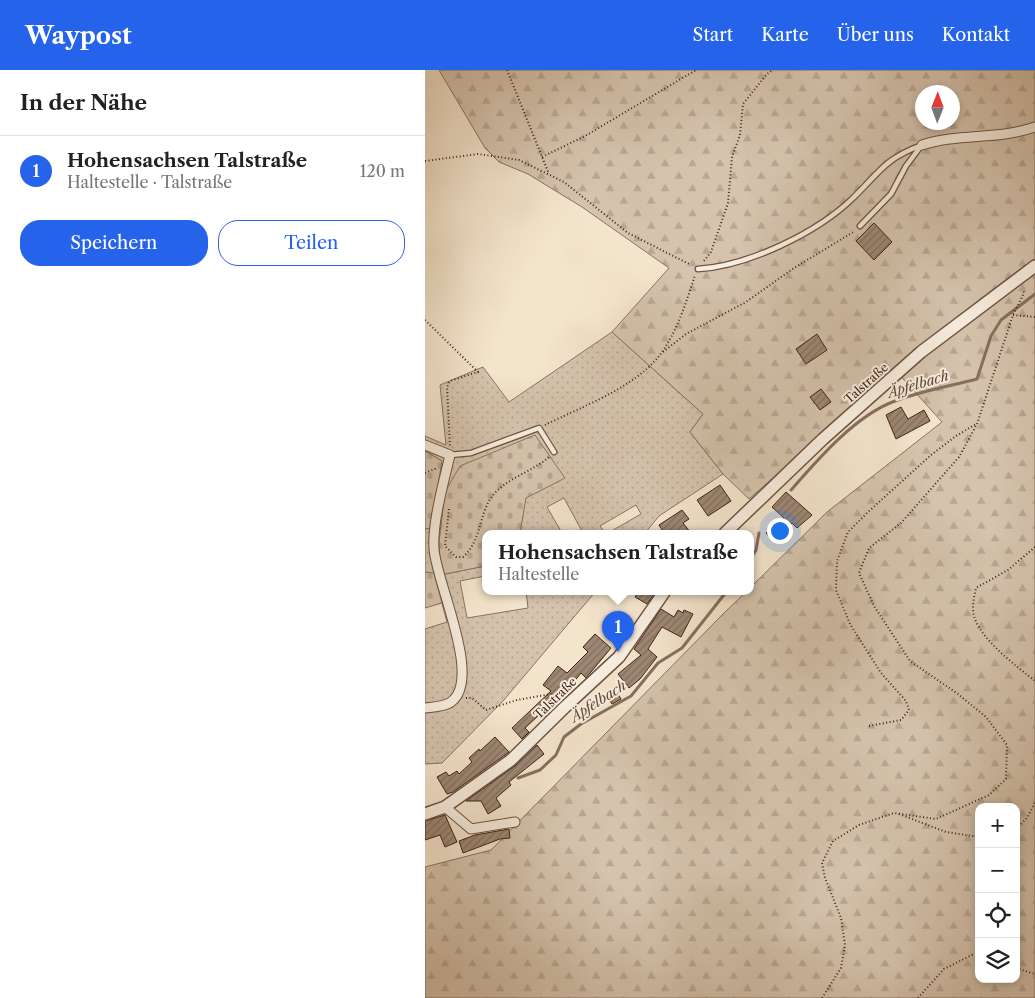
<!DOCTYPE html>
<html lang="de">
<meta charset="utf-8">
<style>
:root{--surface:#fff;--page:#f6f6f6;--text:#222;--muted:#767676;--line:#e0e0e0;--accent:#2563eb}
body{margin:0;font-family:"Libre Caslon Text",serif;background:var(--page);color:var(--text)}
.controls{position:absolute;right:15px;bottom:15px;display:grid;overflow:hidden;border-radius:10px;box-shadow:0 2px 8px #0003}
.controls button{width:45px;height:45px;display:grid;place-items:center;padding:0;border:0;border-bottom:1px solid var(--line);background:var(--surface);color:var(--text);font:25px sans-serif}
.compass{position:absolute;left:490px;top:15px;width:45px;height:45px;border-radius:50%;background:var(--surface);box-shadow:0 2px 8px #0003;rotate:1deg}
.you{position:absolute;left:354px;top:460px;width:18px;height:18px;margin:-12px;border:4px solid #fff;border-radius:50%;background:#1a73e8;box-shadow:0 0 0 8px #1a73e833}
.badge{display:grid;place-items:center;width:32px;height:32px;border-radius:50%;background:var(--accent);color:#fff;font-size:16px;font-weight:700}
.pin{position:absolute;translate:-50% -41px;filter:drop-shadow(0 1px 2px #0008)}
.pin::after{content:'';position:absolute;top:26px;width:18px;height:15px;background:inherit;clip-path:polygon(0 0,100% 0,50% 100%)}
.popup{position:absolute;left:57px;top:460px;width:272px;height:65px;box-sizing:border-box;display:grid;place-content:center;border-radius:10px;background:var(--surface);filter:drop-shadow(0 1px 4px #0005);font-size:16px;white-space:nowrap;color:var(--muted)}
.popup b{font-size:19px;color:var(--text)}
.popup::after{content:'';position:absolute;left:50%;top:100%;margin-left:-10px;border:10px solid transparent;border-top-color:var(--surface)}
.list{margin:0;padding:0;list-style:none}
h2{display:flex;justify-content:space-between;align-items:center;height:65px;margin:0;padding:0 20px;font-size:21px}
h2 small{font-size:16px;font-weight:400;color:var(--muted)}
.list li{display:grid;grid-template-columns:32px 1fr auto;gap:15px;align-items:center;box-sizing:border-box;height:70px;padding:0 20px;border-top:1px solid var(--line)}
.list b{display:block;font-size:19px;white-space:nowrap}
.list p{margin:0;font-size:16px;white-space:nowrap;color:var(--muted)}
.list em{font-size:16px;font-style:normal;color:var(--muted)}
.actions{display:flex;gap:10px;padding:15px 20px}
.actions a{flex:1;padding:11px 0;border:1px solid var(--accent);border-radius:20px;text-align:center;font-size:18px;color:var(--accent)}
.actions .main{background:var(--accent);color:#fff}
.icon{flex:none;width:28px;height:28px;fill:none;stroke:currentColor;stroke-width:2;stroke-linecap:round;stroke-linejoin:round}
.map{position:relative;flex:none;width:610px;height:928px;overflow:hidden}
header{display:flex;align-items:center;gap:30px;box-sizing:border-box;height:70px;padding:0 25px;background:var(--accent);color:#fff}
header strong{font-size:24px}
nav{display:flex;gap:28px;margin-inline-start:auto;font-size:18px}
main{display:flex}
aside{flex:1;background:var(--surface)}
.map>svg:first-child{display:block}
.grass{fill:url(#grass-dots);stroke:#8a7361}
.forest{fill:url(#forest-firs);stroke:#8a7361;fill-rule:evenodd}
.cemetery{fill:url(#cemetery-stones);stroke:#8a7361}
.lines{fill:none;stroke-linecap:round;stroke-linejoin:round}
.stream{stroke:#876f5e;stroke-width:3}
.building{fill:url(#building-hatch);stroke:#402315}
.service-casing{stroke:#6d5343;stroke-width:7}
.minor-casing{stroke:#6d5343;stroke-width:11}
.tertiary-casing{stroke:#6d5343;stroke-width:14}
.path{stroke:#402315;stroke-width:2;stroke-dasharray:1 2.5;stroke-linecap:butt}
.service{stroke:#f7edde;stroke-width:4.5}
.minor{stroke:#f7edde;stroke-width:9}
.tertiary{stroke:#f7edde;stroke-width:11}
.labels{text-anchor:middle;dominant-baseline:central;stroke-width:4;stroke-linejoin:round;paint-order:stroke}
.street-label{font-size:12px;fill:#402315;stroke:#f7edde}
.water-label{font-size:14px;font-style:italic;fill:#634939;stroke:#f7edde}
</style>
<header>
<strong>Waypost</strong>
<nav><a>Start</a><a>Karte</a><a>Über uns</a><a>Kontakt</a></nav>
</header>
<main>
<aside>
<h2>In der Nähe<small></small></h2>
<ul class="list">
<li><span class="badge">1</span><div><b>Hohensachsen Talstraße</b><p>Haltestelle · Talstraße</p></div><em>120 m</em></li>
</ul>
<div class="actions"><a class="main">Speichern</a><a>Teilen</a></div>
</aside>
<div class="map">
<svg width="610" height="928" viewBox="0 0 610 928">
<defs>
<pattern id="grass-dots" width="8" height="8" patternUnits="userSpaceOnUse" patternTransform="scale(1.25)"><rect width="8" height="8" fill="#d5c3ad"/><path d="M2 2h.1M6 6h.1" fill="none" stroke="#b8a794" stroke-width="1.8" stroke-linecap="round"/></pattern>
<pattern id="forest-firs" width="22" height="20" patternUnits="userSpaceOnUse" patternTransform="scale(1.25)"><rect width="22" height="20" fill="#d5c3ad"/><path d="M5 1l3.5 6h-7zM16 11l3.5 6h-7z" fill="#b8a794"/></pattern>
<pattern id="cemetery-stones" width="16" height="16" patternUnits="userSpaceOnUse" patternTransform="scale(1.25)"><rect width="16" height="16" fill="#d5c3ad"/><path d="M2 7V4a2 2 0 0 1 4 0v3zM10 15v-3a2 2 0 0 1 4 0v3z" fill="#b8a794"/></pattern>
<pattern id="building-hatch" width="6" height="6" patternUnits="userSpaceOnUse" patternTransform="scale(1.25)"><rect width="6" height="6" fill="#9d8774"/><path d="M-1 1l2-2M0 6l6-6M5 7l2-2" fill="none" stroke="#816e5e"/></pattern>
</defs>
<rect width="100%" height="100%" fill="#f3e4cc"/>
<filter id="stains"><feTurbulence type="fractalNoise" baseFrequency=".004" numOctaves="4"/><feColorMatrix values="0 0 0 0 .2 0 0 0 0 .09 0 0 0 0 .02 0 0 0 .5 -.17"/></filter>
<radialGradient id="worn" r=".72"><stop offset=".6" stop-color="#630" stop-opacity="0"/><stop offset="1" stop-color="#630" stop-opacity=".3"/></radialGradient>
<!-- grass -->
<polygon class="grass" points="187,262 278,344 265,362 298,404 234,446 220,463 183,463 216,444 211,435 175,456 180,463 158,463 139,428 122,437 137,463 95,463 110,365 15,505 60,496 60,506 35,511 42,548 103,538 101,521 171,521 78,631 17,693 0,694 0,559 22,552 9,504 0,502 0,459 6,458 17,391 0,381 0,366 21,375 15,315 58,297 84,332"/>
<!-- forest -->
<path class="forest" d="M 14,0 L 610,0 L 610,928 L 0,928 L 0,797 L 66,780 L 299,543 L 322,521 L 326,521 L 326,517 L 402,442 L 517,352 L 471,301 L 324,429 L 298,404 L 265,362 L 278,344 L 187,262 L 244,198 L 157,137 L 103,104 L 74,92 L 60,78 ZM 498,22 L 528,22 L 528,52 L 498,52 ZM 554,737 L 591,737 L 591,909 L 554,909 Z"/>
<!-- cemetery -->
<g class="cemetery">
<polygon points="110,365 140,408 101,428 95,463 61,463 60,496 15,505 14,472 20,422 35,396"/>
<polygon points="0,381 17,391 6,458 0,459"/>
<polygon points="0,502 9,503 17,533 0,538"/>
</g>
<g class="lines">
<!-- stream -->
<g class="stream">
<path d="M 366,420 C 393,389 431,345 470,331 C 496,321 525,316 552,309 L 566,266 L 576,250 L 610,224"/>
<polyline points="326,488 331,480 334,463"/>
<polyline points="93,708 115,700 131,685 139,667 156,654 206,626 233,593 257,578 302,521"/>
</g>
</g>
<!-- building -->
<g class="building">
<polygon points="449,153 467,172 449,190 431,171"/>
<polygon points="392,264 402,280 381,294 371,279"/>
<polygon points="396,319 406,332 395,340 385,327"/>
<polygon points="476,337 483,349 499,340 505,351 471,369 461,345"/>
<polygon points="295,415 306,431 283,446 272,430"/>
<polygon points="361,422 387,445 372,458 367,453 347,470 341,463 359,448 347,437"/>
<polygon points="257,440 264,449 258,453 266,463 239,463 234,455"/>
<polygon points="214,521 231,521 222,534 210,527"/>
<polygon points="236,539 249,547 253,540 258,543 259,540 268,544 256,567 237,557 223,579 232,587 215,609 204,618 193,604 216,585 209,579"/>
<polygon points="170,564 186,578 161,608 156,603 135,629 132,626 122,639 125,642 118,648 115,644 100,658 104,662 97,669 87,658 126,621 118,615 133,596 142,603 163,582 158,577"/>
<polygon points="191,621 196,629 187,634 182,626"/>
<polygon points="70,667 84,682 28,722 22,724 12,707 21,702 24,706 32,701 34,704 47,692 44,688 54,679 55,681"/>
<polygon points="112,675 119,684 84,712 86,715 71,728 76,736 63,744 56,731 41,731 90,696"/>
<polygon points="20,745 32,772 20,777 15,765 0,770 0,751"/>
<polygon points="84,759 85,768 75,769 38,783 34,771 50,765"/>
</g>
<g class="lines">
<!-- service casing -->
<g class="service-casing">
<g id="service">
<polyline points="435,156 466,124 481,96 496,76"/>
<path d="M 273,199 C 323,196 392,163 428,128 C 455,102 459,89 497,75"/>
<polyline points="25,385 46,383 114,358 129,382"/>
</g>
</g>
<!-- minor casing -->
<g class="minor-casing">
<g id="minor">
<path d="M 497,75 C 534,63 573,70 610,57"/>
<path d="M 0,375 L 25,385 C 19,411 7,453 9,479 C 11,512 58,609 26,632 C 19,637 8,637 0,638"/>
<polyline points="20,737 46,759 90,752"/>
</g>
</g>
<!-- tertiary casing -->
<g class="tertiary-casing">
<g id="tertiary">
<polyline points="300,463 398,369 496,282 610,196"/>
<polyline points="0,744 20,737 86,690 141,636 194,587 240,521"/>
</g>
</g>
<!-- path -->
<g class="path">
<polyline points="82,0 124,104"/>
<polyline points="117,87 160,66 271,0"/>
<polyline points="0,91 53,84 94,90 139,112 203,163 266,195"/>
<polyline points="279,191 286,182 303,133 307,87 315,65 318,34 342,4 348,0"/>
<polyline points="588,245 610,247"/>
<polyline points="0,250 53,302 25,311 22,317 25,376"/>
<polyline points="238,282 261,264 321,232 369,198 430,161"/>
<path d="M 120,355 C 156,337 209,318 234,286 C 251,265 262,230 270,205"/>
<polyline points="0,403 12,398"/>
<path d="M 24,439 L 20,476 L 31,487 L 38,487 C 55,472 54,449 64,431 C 77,409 106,403 124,387"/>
<path d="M 610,477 L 583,500 L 551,518 C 549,527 546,539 550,549 C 558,571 591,596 610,611"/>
<polyline points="41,628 47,628 61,640 92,630 126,624 133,629"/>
<polyline points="444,656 476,650 484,640 481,631 456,603 425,554 411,520 412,491 423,462 443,442 506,385 531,366 551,354"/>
<polyline points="474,744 521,762 554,767"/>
<polyline points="591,759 602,748 610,733"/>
<polyline points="591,898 610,904"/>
<polyline points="397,928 416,898 420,875 416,848 400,808 397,793 408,771 434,755 469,743 511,749 564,725 581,709 582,675 561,647 533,624 485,591 449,536 434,503 444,478 476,453 534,387 552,354 588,245 599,223 598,219"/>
<polyline points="493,928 519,899 547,885 554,887"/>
</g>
<!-- service -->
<use href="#service" class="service"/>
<!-- minor -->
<use href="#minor" class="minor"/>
<!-- tertiary -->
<use href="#tertiary" class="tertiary"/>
</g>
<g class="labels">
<!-- street labels -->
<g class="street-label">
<text transform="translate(441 313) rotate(-42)">Talstraße</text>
<text transform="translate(130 628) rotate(-44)">Talstraße</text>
</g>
<!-- water labels -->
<g class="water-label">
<text transform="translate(493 314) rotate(-17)">Äpfelbach</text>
<text transform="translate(173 631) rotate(-33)">Äpfelbach</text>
</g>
</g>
<rect width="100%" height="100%" filter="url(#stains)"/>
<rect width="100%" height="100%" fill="url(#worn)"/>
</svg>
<div class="controls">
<button>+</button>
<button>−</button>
<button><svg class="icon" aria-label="locate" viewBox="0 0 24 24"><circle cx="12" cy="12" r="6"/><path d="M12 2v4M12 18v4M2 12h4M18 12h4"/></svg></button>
<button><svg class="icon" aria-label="layers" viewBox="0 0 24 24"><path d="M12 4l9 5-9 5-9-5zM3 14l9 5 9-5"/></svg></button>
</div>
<svg class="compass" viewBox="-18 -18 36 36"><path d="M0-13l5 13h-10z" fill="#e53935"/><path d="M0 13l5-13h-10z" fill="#767676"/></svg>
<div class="you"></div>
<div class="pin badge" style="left:193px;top:582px">1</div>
<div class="popup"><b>Hohensachsen Talstraße</b>Haltestelle</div>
</div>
</main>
